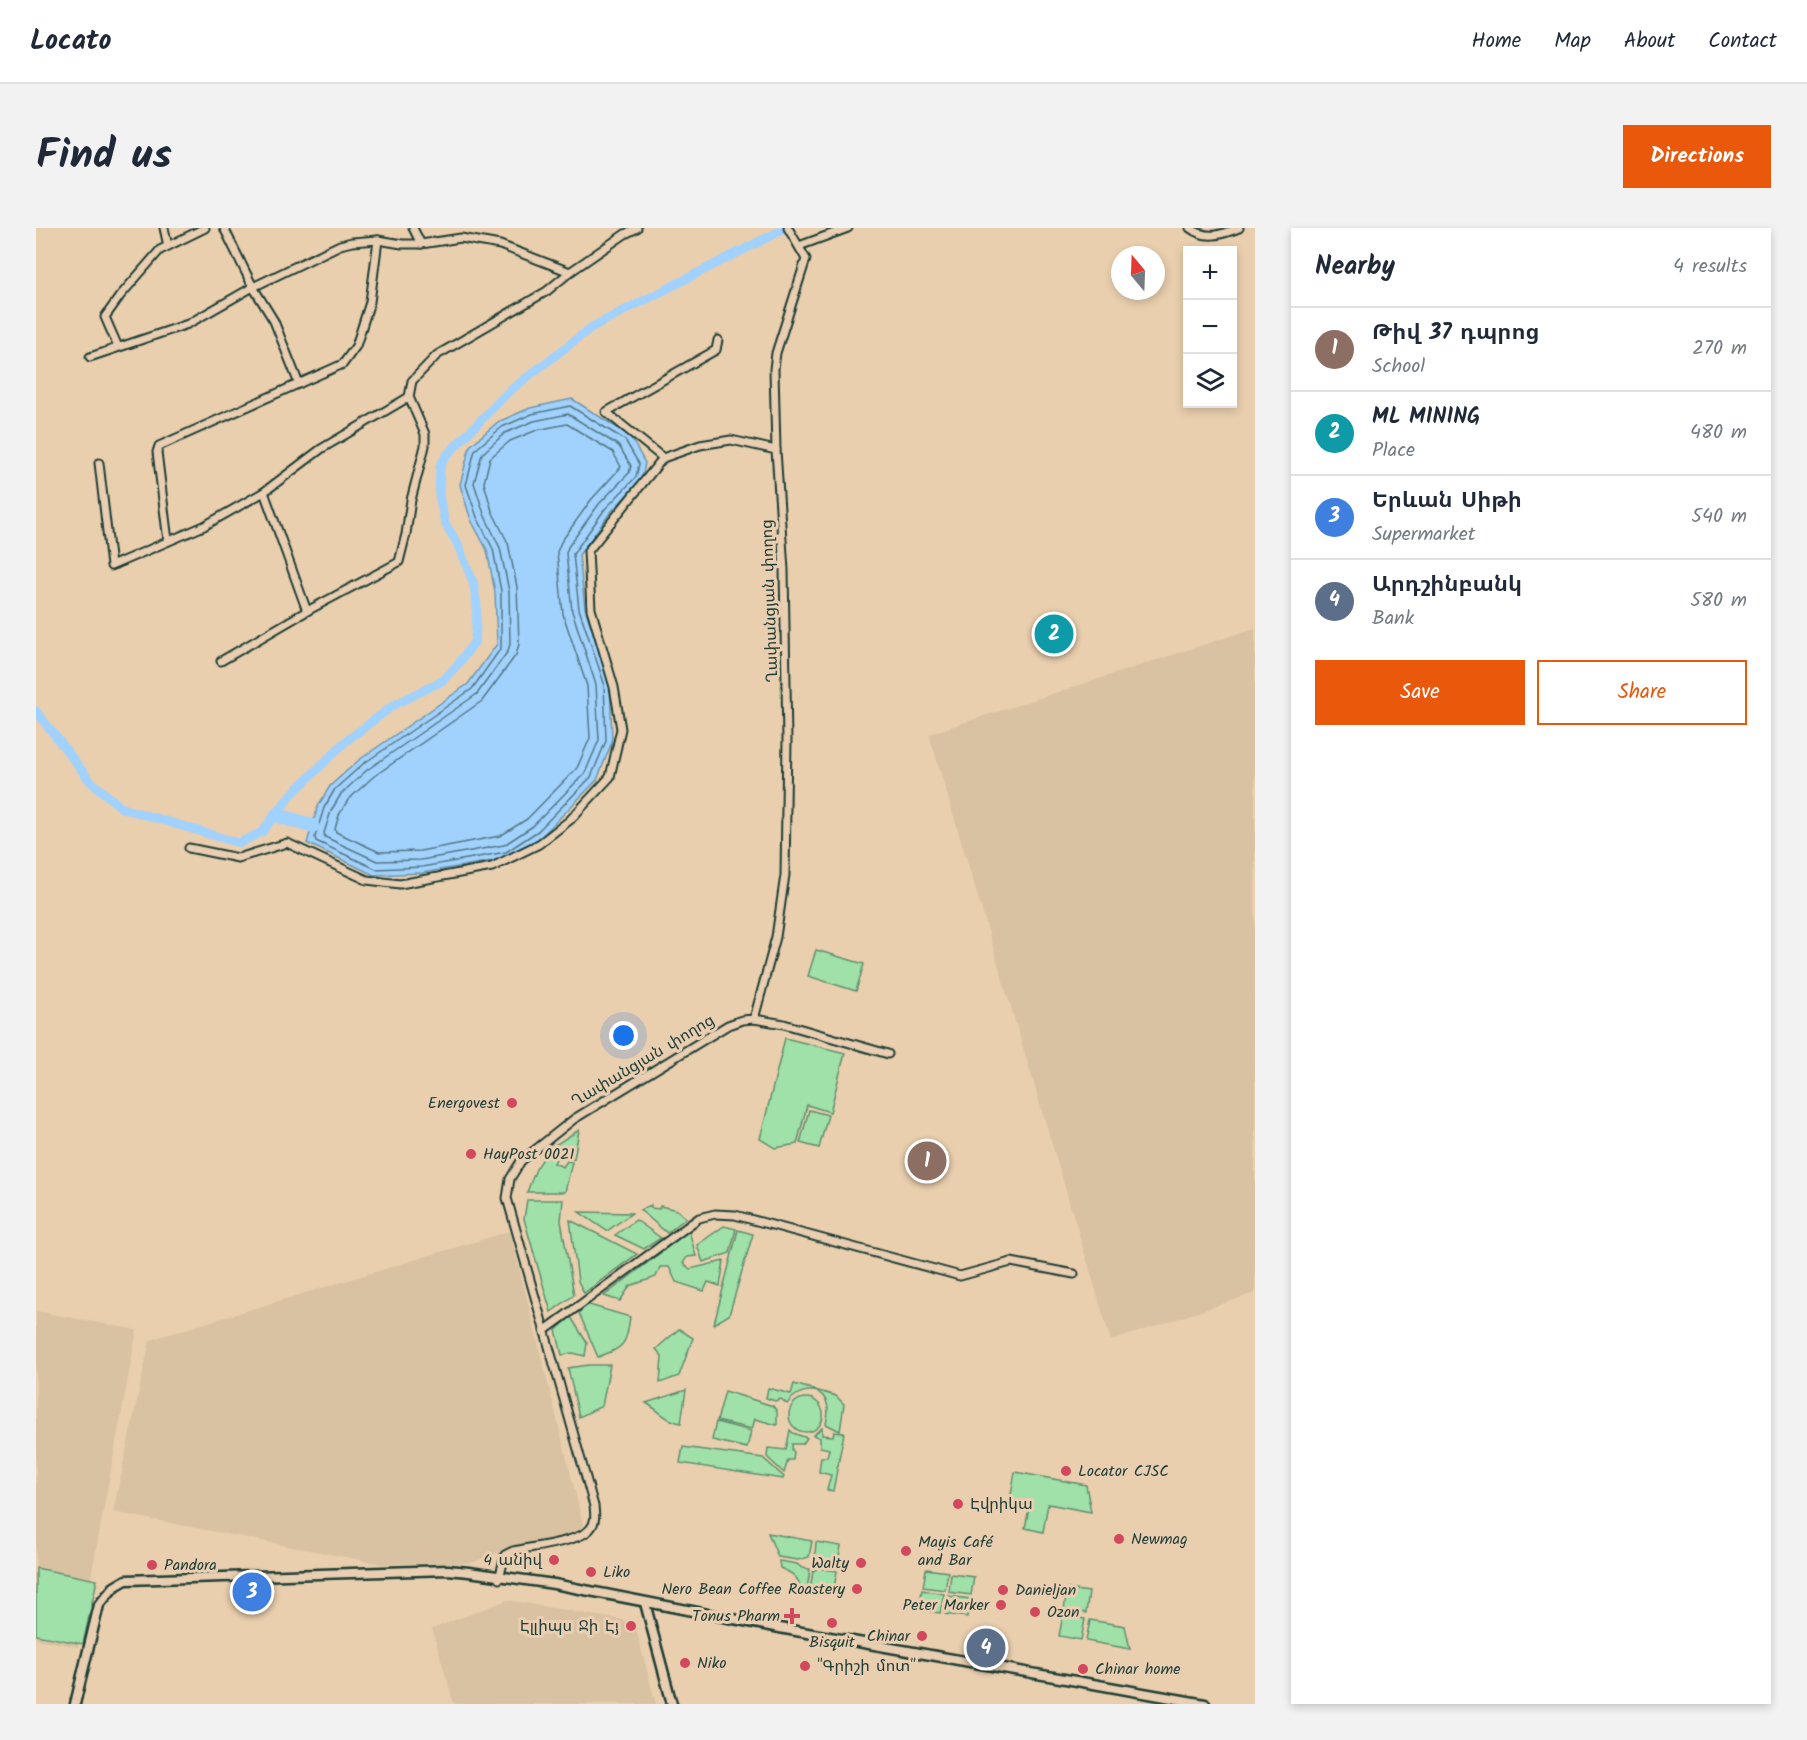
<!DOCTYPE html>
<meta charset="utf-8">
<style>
:root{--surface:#fff;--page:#f2f2f3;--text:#1f2937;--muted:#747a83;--line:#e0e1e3;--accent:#ea580c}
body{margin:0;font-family:Kalam,"Noto Sans Armenian",sans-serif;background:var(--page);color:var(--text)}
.controls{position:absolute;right:18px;top:18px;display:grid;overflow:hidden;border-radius:0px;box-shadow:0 3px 9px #0003}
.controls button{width:54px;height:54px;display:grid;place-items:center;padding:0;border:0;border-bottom:2px solid var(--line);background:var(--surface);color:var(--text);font:30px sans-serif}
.compass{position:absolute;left:1075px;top:18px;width:54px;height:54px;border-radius:50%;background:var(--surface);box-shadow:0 3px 9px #0003;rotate:341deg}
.you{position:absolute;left:588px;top:808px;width:21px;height:21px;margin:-15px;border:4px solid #fff;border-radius:50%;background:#1a73e8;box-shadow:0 0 0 9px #1a73e833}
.badge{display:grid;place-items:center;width:39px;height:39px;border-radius:50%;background:var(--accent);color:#fff;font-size:20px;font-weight:700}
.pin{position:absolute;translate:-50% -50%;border:3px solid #fff;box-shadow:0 2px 6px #0006}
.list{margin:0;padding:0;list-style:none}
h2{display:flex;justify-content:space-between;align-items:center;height:78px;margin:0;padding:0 24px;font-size:26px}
h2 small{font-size:20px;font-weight:400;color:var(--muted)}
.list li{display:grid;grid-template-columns:39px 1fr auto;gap:18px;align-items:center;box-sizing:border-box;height:84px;padding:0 24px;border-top:2px solid var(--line)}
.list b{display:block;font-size:22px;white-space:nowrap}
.list p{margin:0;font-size:20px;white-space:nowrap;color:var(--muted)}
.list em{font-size:20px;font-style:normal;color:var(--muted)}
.actions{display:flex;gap:12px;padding:18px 24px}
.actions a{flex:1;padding:14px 0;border:2px solid var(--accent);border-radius:0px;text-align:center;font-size:21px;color:var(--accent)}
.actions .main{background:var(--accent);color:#fff}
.icon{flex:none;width:33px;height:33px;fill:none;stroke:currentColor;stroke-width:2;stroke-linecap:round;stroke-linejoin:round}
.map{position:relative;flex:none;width:1219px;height:1476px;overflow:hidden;border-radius:0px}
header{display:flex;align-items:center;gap:36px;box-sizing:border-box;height:84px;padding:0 30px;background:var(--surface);border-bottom:2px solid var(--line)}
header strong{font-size:28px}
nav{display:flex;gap:33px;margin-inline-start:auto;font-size:21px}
.intro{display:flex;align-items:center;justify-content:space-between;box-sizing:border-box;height:144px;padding:0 36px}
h1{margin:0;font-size:42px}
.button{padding:15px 27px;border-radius:0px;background:var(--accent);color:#fff;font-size:21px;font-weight:700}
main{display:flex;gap:36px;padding:0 36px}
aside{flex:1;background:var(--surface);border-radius:0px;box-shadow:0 3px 9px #0003}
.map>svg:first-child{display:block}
.built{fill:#d8c2a1}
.green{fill:#a0e0a9;stroke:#608e6e;stroke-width:1.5}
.water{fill:#a1d1fd;stroke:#6d96ad;stroke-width:1.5}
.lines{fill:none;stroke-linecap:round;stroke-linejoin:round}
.shore{stroke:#537884;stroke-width:1.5}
.canal{stroke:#a1d1fd;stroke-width:9}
.river{stroke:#a1d1fd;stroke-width:15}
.minor-casing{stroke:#1f3d34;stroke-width:11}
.tertiary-casing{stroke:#1f3d34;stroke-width:13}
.minor{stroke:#e9ceb1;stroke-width:7}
.tertiary{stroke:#e9ceb1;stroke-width:8}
.poi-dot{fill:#d1495b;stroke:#e9ceb1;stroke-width:2}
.labels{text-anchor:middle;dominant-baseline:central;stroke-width:6;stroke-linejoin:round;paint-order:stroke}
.street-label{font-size:16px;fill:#1f3d34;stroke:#e9ceb1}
.poi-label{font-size:16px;fill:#1f3d34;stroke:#e9ceb1;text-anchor:start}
</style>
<header>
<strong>Locato</strong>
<nav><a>Home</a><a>Map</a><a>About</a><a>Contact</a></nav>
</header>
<div class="intro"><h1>Find us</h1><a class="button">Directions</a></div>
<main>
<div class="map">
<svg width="1219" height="1476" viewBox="0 0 1219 1476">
<rect width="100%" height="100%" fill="#eacfae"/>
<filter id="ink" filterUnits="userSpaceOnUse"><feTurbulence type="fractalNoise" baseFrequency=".0167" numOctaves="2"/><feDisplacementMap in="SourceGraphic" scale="12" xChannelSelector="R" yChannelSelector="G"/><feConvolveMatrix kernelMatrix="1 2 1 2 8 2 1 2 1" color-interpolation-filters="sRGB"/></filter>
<g filter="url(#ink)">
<!-- built -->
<g class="built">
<polygon points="1219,400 1219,1065 1075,1113 893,506"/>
<polygon points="474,1003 549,1304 475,1320 434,1335 345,1336 77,1284 114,1112"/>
<polygon points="0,1083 101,1102 42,1419 0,1411"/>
<polygon points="471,1372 598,1394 620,1476 418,1476 396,1401"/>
</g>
<!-- green -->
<g class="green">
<polygon points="780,722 828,736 820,763 772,748"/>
<polygon points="749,810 809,825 794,884 771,877 761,916 739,920 724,911"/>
<polygon points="773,882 792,887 783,920 764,915"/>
<polygon points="543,902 538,931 522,927 518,935 527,939 531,933 536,934 529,964 491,964 500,941 514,920"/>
<polygon points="491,972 527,972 525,993 538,1067 515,1084 488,991"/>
<polygon points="615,977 615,980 623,981 624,978 641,982 650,990 631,1005 604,982"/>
<polygon points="543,984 596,985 571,1003"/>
<polygon points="534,992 601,1026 548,1065 542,1053"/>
<polygon points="600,992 625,1010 608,1021 579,1007"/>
<polygon points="688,998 700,1001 694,1025 667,1034 661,1017"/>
<polygon points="702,1002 717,1006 693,1087 678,1096"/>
<polygon points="653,1003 660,1028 651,1029 647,1035 654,1041 688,1033 684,1058 672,1054 668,1063 640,1054 633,1039 624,1039 620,1049 594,1058 584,1073 568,1068"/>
<path d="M 550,1076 L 594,1089 C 590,1117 589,1119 562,1129 L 543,1085 Z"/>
<polygon points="535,1089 551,1115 549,1128 537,1125 526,1127 520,1102"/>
<polygon points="643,1101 657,1110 643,1148 624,1155 626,1128 620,1121"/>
<polygon points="553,1137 574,1137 566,1178 543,1189 532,1140"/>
<path d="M 758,1156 L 800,1168 L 808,1176 L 804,1203 L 790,1196 C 792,1188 794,1178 789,1171 C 780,1156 759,1164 751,1176 L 745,1171 L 739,1173 L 730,1170 L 732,1160 L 755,1166 Z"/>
<path d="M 650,1162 L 645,1195 C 630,1193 623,1182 610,1175 Z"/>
<polygon points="689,1163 737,1178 741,1183 741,1197 719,1191 716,1201 681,1193"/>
<circle cx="770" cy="1187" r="17"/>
<polygon points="680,1194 715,1203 711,1220 676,1212"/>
<polygon points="786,1200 786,1207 797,1208 798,1204 808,1205 797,1263 791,1262 795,1247 783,1244 785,1229 791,1229 793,1221 784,1219 784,1210 777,1207"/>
<polygon points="754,1202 757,1205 771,1210 767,1216 756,1216 756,1222 758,1224 757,1232 752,1232 748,1245 731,1229 732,1220 750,1222"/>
<polygon points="647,1219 727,1230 748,1249 747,1251 644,1235"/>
<polygon points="979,1244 1050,1257 1055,1284 1012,1276 1007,1304 989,1300 994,1275 974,1272"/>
<polygon points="732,1305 776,1313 773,1329 762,1332 742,1329"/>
<polygon points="780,1314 805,1318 801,1340 783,1337 779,1327"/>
<path d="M 743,1333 L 761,1336 L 766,1340 L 774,1341 L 771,1362 L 765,1361 C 762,1348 756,1345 744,1340 Z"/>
<polygon points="0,1340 61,1352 47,1416 0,1407"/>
<polygon points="782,1340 801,1343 797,1366 774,1362 777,1343"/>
<polygon points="890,1341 912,1344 909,1362 887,1359"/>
<polygon points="915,1346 938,1349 935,1367 913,1364"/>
<polygon points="1031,1361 1053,1364 1050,1385 1028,1382"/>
<polygon points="886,1362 908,1366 904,1385 890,1383 884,1375"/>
<polygon points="912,1368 934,1371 931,1389 909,1386"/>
<polygon points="1027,1387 1049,1391 1045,1412 1023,1408"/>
<polygon points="1054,1392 1089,1398 1094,1421 1050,1413"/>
</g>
<!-- water -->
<polygon class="water" points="536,171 594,208 609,235 606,251 574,285 543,327 549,380 574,454 576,514 561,552 506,608 473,630 386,645 338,647 271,615 282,578 294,558 323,532 432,456 461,416 459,364 451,322 435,292 424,257 434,218 462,194 494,180"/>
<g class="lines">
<!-- shore -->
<g class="shore">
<polygon points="534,178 589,212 603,236 600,249 569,281 537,326 543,381 568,455 570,513 555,549 502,603 470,624 386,639 340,641 280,613 279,609 288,580 299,561 327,536 436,461 465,420 465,363 457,321 441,289 430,257 439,222 466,199 496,186"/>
<polygon points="532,186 583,218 595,238 593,245 563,276 532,319 530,325 536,383 560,457 563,512 549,545 497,598 468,617 385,632 341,633 289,609 288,605 295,583 305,566 331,542 441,466 472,423 474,416 473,363 464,320 448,286 438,255 446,226 469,205 498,193"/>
<polygon points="531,196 577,224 585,239 555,272 525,314 521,324 527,386 551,458 554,510 541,540 491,591 464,608 384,623 343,624 300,604 299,601 303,587 312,572 337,549 446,473 480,427 483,416 481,359 472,315 456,283 448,255 454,230 474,213 501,202"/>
</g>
<!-- canal -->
<polyline class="canal" points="0,483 54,553 86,580 203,615 226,604 254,568 310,513 358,477 406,453 423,435 439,413 441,377 437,354 421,315 409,295 403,267 404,238 410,228 472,164 556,99 750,0"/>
<!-- river -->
<polyline class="river" points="241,587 276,598"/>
<!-- minor casing -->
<g class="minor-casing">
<g id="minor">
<polyline points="128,0 132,18"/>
<polyline points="188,0 217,59 238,93 263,156"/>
<polyline points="377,0 385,16 425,10 464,17 534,44"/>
<path d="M 1154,0 C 1170,12 1185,7 1203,0"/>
<polyline points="763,18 812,0"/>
<polyline points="82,119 69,89 84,68 124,22 169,0"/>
<polyline points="54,129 152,96 217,59 304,17 316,14 342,12 366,16 385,16"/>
<polyline points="627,230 570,184 680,122 682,112"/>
<polyline points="63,235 75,338 168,298 228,264 285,221 373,169"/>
<polyline points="228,264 271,383"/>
<polyline points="132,313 121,224 123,218 307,136 320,118 334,74 342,12"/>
<polyline points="185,433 271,383 363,334 370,306 375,272 389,218 389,206 373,169 376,153 401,127 511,63 534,44 589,6 601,0"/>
<polyline points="153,620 202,630 251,615 331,652 364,656 456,639 503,616 534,592 574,549 585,501 578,459 555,381 552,323 627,230 664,217 695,212 740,222"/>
<polyline points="718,791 740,709 749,647 751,512 748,342 740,222 738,141 740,125 770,31 752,0"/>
<polyline points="508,1103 663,990 679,986 699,987 924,1048 975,1034 1038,1046"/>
<path d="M 463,1351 L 469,1327 L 477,1323 C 494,1319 544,1314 554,1301 C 560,1294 559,1287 558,1278 L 471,970 L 474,951 L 485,933 L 538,891 L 692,797 L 706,792 L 718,791 L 748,796 L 852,826"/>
</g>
</g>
<!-- tertiary casing -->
<g class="tertiary-casing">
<g id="tertiary">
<polyline points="609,1375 636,1476"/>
<polyline points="39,1476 63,1377 78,1359 90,1352 412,1342 433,1344 518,1356 749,1401 1169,1476"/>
</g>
</g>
<!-- minor -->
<use href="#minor" class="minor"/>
<!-- tertiary -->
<use href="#tertiary" class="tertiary"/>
</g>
</g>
<!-- markers -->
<g class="poi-dot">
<circle cx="476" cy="875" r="6"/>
<circle cx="435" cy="926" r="6"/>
<circle cx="1030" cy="1243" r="6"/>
<circle cx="922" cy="1276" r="6"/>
<circle cx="1083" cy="1311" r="6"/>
<circle cx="870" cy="1323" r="6"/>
<circle cx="518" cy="1332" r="6"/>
<circle cx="825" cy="1335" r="6"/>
<circle cx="116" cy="1337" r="6"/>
<circle cx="555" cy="1344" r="6"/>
<circle cx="821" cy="1361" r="6"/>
<circle cx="967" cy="1362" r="6"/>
<circle cx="965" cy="1377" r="6"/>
<circle cx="999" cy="1384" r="6"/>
<path d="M753 1379h6v6h6v6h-6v6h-6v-6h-6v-6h6z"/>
<circle cx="796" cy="1395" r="6"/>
<circle cx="595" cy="1398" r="6"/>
<circle cx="886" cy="1408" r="6"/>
<circle cx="649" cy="1435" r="6"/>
<circle cx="769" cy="1438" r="6"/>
<circle cx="1047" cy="1441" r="6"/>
</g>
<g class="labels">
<!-- street labels -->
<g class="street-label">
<text transform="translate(734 373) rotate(-92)">Ղափանցյան փողոց</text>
<text transform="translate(607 833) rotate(-31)">Ղափանցյան փողոց</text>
</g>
<!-- poi labels -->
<g class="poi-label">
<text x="464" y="875" text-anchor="end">Energovest</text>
<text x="447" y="926">HayPost 0021</text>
<text x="1042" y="1243">Locator CJSC</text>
<text x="934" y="1276">Էվրիկա</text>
<text x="1095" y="1311">Newmag</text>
<text x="882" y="1314">Mayis Café<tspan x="882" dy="18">and Bar</tspan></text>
<text x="506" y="1332" text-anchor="end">4 անիվ</text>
<text x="813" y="1335" text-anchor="end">Walty</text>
<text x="128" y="1337">Pandora</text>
<text x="567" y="1344">Liko</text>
<text x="809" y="1361" text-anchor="end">Nero Bean Coffee Roastery</text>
<text x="979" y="1362">Danieljan</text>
<text x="953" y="1377" text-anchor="end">Peter Marker</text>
<text x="1011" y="1384">Ozon</text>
<text x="744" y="1388" text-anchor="end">Tonus Pharm</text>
<text x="583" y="1398" text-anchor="end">Էլլիպս Ջի Էյ</text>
<text x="874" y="1408" text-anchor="end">Chinar</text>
<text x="796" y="1414" text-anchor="middle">Bisquit</text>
<text x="661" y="1435">Niko</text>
<text x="781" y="1438">"Գրիշի մոտ"</text>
<text x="1059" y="1441">Chinar home</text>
</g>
</g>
</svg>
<div class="controls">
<button>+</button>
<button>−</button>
<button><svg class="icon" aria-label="layers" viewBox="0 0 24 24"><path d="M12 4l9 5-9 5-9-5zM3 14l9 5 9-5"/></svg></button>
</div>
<svg class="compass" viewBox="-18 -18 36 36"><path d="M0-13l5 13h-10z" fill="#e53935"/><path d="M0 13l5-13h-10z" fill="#747a83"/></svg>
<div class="you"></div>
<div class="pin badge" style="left:891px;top:933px;background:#8d6e63">1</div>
<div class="pin badge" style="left:1018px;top:406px;background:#0f9aa8">2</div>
<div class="pin badge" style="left:216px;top:1364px;background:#3f7fe0">3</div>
<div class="pin badge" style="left:950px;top:1420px;background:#5c6f8a">4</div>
</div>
<aside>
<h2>Nearby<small>4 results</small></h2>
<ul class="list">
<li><span class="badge" style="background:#8d6e63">1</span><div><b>Թիվ 37 դպրոց</b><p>School</p></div><em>270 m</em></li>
<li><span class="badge" style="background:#0f9aa8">2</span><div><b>ML MINING</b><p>Place</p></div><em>480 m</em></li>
<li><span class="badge" style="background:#3f7fe0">3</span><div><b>Երևան Սիթի</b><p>Supermarket</p></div><em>540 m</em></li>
<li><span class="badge" style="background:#5c6f8a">4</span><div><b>Արդշինբանկ</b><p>Bank</p></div><em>580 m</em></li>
</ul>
<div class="actions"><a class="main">Save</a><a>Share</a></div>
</aside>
</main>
